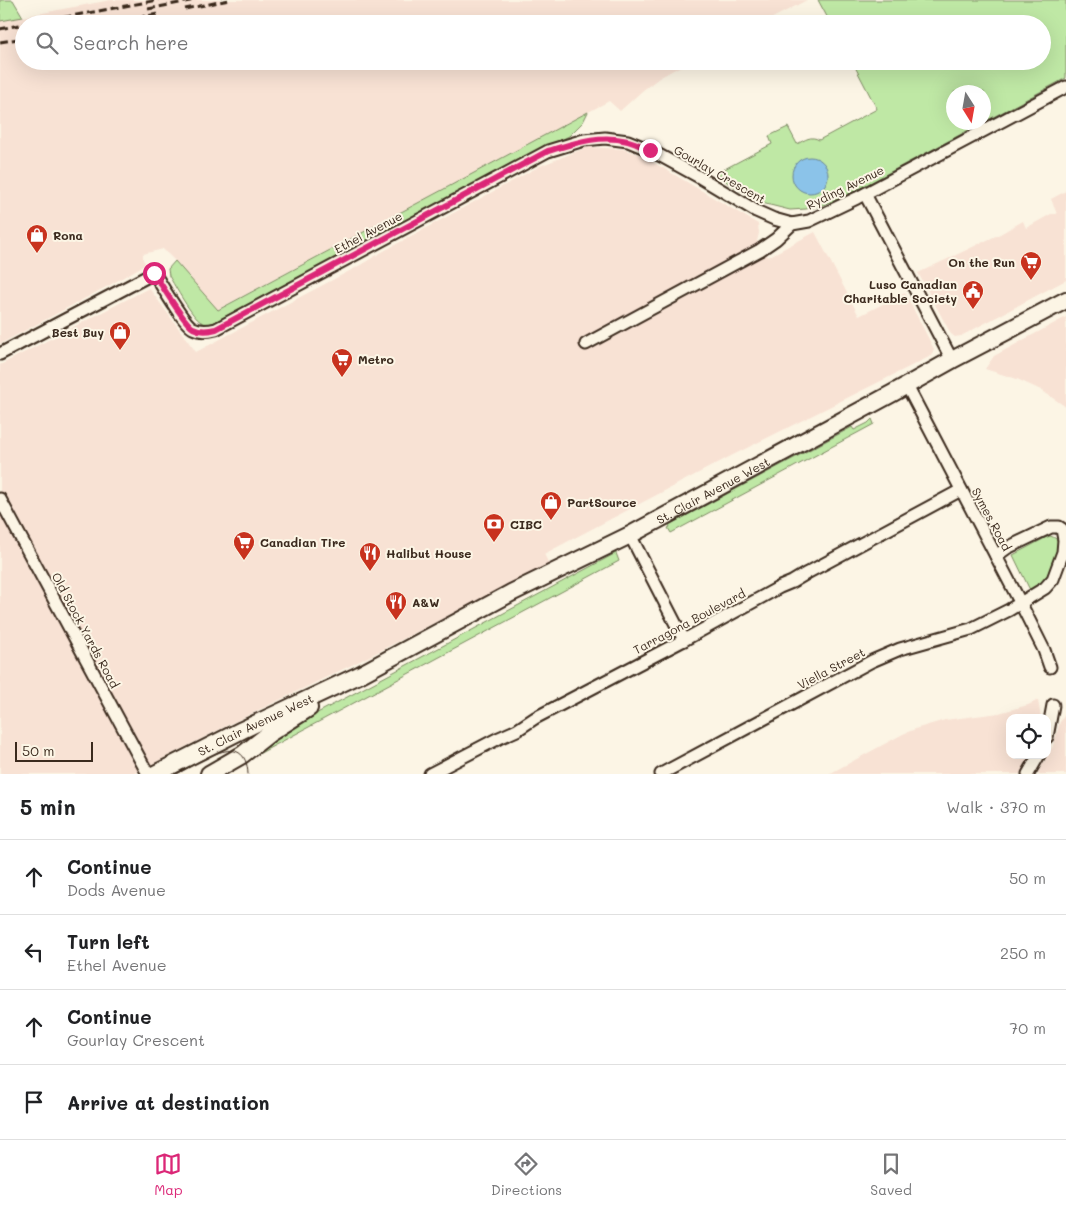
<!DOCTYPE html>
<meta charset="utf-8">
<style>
:root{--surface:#fff;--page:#f6f6f6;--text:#202124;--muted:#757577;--line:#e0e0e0;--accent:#db2777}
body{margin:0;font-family:Mali,sans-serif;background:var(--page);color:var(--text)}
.controls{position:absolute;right:15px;bottom:15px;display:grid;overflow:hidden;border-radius:10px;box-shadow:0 5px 20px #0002}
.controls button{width:45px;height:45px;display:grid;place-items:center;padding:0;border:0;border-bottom:1px solid var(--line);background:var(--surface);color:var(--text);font:25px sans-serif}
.compass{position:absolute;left:946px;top:85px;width:45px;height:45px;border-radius:50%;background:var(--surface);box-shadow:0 5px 20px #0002;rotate:169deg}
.scale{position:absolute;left:15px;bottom:12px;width:78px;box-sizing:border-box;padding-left:5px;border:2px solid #3b2a1e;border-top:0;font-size:14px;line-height:18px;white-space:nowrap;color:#3b2a1e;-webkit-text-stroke:4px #fcf5e5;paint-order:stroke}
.stop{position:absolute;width:15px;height:15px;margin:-11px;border:4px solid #db2777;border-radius:50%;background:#fff}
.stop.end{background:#db2777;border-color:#fff;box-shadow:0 1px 5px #0008}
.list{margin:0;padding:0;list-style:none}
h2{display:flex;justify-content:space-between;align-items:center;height:65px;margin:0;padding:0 20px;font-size:21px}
h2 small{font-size:16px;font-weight:400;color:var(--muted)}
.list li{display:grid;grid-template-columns:32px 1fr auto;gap:15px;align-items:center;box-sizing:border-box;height:75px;padding:0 20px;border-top:1px solid var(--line)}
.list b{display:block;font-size:19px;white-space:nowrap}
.list p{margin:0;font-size:16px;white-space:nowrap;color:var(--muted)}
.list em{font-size:16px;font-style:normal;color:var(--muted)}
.icon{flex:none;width:28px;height:28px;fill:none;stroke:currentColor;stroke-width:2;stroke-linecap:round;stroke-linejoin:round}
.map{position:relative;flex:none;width:1066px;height:774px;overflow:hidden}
.search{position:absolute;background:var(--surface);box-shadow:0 5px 20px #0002;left:15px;right:15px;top:15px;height:55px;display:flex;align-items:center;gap:12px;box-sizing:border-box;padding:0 18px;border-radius:28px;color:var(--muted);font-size:19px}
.sheet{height:365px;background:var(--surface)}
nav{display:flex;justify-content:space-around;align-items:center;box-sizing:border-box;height:70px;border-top:1px solid var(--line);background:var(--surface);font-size:14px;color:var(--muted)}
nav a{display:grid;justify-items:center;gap:2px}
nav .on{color:var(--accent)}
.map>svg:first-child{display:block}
.built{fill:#f8e2d4}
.green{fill:#bfe8a5;stroke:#7d8962}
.water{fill:#8bc3e9;stroke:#6b8698}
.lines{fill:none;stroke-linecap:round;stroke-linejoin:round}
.minor-casing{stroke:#3b2a1e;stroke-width:15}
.secondary-casing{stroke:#3b2a1e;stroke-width:20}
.minor{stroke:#fcf5e5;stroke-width:11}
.secondary{stroke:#fcf5e5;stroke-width:16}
.tram{stroke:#3b2a1e;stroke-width:1}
.rail{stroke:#3b2a1e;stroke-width:3;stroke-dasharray:8 4;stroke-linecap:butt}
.route{stroke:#db2777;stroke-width:6}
.labels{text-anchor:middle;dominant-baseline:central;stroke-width:4;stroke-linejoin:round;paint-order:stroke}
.street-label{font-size:12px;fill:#3b2a1e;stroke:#fcf5e5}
.poi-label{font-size:12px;font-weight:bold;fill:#3b2a1e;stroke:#fcf5e5;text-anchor:start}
</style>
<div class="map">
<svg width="1066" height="774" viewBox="0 0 1066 774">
<rect width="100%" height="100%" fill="#fcf5e5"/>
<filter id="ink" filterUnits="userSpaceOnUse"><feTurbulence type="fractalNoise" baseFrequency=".02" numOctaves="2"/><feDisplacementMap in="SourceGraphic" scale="10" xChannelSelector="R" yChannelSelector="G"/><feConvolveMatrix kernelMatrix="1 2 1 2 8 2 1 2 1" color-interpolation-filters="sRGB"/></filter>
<g filter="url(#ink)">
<!-- built -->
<g class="built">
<polygon points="111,0 807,0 761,24 24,24 24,61 690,61 659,78 642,91 620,111 609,101 217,310 175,261 163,249 143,254 143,260 146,264 108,286 0,344 0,21"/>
<polygon points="588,147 623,149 641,155 758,224 759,233 757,241 768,257 815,232 859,316 905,293 934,349 931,356 731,456 544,554 549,564 362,660 232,723 133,774 0,774 0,365 149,288 196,352 357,267 382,252 540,166"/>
<polygon points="1066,191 1066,280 961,336 955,337 951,334 918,273 1000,234 1023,221 1026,228 1051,214 1057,214 1051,199"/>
<polygon points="1066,317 1066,407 1041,390 1017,379 985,369 994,356"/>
<polygon points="1038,700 1041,718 1010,718 1010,755 1030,755 1020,774 829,774 903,734 918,728 945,720 999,713 1028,705"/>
<polygon points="1066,713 1066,774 1037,774 1053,746 1060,722"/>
</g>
<!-- green -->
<g class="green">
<polygon points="0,0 13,0 23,17 0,21"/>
<path d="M 818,0 L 1066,0 L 1066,78 L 984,122 L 984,92 L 954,92 L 954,122 L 982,123 L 849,194 L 823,205 L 806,209 L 790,210 L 762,203 L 728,183 L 717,173 L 772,144 L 769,136 L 788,127 L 797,144 C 805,140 811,135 819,140 L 877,109 L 852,61 L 1042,61 L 1042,24 L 831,24 Z"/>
<path d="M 588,112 L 583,122 L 569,136 L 447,198 L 213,323 C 209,324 205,324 201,322 C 192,317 175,286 169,276 L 168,269 L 175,261 L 218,310 Z"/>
<polygon points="872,419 874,424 671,533 668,528 670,527 669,525 852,427 854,430 868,423"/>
<path d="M 1050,536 C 1053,537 1054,537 1057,540 C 1062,547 1051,576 1045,581 C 1041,585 1036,587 1031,590 L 1029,588 L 1013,555 L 1045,538 Z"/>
<polygon points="616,553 619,561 251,758 279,734 295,725"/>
</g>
<!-- water -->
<circle class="water" cx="810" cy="175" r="18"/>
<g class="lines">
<!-- minor casing -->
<g class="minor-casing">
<g id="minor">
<polyline points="865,194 952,360"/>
<polyline points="586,344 760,250 776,239 792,224 809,221 857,198 1066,87"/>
<path d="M 0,354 L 154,273 C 161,284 183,323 193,328 C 201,332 208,331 216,329 L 548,151 L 584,140 L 605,138 L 628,141 L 650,150 L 701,178 L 756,211 L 774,219 L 792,224"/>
<polyline points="907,386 1020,602 1044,650 1050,667"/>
<polyline points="0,499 148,774"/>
<polyline points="630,535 684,640"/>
<polyline points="1047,737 1053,705"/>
<polyline points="430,774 499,738 517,730 535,718 684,640 780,587 792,582 807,573 961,490"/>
<polyline points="661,774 872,661 900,649 971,629 1009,610 1045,588 1053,579 1063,552 1064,540 1062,529 1059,527 1051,527 1007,548 996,556"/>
<polyline points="1028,774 1039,755"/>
</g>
</g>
<!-- secondary casing -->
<g class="secondary-casing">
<g id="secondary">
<path id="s1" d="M 155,774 L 242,730 L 359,675 L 511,593 L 630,535 L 893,393 L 952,360 L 1066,300"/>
<polyline points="209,774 242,755 270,733 309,708"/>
</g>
</g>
<!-- minor -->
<use href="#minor" class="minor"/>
<!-- secondary -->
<use href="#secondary" class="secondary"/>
<!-- tram -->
<path class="tram" d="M 177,774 C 198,763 246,727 248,774"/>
<!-- rail -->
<g class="rail">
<polyline points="148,9 195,0"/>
<polyline points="185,9 229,0"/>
<polyline points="28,24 158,0"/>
<polyline points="102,24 158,14"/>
<polyline points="0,29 24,24"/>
<polyline points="0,42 24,38"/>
</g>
</g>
</g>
<g class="lines" filter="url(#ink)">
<!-- route -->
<path class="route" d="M 154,273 C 161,284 184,323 193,328 C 201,332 208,331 216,329 L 548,151 C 575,143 599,134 628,141 C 636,143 643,147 650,150"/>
</g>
<!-- icons -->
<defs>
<g id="shop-pin" transform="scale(1.125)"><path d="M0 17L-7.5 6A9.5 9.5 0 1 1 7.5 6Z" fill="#c8321e" stroke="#fcf5e5"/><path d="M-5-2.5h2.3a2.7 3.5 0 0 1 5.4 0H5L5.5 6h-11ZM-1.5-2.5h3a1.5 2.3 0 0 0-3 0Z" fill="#fff"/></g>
<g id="supermarket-pin" transform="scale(1.125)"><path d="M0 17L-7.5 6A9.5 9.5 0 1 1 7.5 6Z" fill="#c8321e" stroke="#fcf5e5"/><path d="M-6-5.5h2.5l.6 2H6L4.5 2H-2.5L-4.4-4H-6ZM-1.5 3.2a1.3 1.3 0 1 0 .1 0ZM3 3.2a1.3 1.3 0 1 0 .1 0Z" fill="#fff"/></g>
<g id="civic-pin" transform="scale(1.125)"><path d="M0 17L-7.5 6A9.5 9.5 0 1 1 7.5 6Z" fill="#c8321e" stroke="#fcf5e5"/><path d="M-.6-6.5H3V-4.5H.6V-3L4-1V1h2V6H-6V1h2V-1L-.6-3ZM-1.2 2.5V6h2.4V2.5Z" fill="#fff"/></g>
<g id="bank-pin" transform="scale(1.125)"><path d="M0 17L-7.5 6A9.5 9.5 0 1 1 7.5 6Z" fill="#c8321e" stroke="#fcf5e5"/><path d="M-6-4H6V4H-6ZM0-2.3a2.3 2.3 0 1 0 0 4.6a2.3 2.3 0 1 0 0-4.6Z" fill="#fff"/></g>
<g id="restaurant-pin" transform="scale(1.125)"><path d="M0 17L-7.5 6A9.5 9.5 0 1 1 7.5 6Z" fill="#c8321e" stroke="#fcf5e5"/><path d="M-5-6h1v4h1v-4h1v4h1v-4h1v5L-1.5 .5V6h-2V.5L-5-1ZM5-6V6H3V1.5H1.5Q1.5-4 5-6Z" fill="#fff"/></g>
</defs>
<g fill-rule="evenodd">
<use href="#shop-pin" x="37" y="235"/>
<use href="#supermarket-pin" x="1031" y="262"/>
<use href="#civic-pin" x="973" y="291"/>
<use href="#shop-pin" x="120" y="332"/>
<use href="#supermarket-pin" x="342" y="359"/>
<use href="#shop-pin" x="551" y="502"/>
<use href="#bank-pin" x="494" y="524"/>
<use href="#supermarket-pin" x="244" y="542"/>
<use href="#restaurant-pin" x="370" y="553"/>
<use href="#restaurant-pin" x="396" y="602"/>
</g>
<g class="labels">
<!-- street labels -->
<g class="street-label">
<text transform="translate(720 174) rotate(30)">Gourlay Crescent</text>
<text transform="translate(845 187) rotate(-26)">Ryding Avenue</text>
<text transform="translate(368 232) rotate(-28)">Ethel Avenue</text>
<text stroke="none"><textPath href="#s1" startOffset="626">St. Clair Avenue West</textPath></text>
<text transform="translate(992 519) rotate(62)">Symes Road</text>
<text transform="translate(689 621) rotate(-28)">Tarragona Boulevard</text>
<text transform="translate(86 630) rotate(62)">Old Stock Yards Road</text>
<text transform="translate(831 668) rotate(-28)">Viella Street</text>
<text stroke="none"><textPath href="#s1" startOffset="112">St. Clair Avenue West</textPath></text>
</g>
<!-- poi labels -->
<g class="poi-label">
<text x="53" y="235">Rona</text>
<text x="1015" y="262" text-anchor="end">On the Run</text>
<text x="957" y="284" text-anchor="end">Luso Canadian<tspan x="957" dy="14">Charitable Society</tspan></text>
<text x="104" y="332" text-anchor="end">Best Buy</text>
<text x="358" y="359">Metro</text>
<text x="567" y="502">PartSource</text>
<text x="510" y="524">CIBC</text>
<text x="260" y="542">Canadian Tire</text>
<text x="386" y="553">Halibut House</text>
<text x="412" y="602">A&amp;W</text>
</g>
</g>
</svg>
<div class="controls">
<button><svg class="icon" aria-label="locate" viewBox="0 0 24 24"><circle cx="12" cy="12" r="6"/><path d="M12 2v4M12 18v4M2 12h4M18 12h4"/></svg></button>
</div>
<svg class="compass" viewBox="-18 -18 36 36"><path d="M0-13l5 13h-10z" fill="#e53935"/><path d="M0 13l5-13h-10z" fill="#757577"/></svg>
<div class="scale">50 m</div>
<div class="stop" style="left:154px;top:273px"></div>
<div class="stop end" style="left:650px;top:150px"></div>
<div class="search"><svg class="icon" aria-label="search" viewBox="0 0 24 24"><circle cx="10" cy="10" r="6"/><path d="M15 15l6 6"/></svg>Search here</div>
</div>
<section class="sheet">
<h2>5 min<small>Walk · 370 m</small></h2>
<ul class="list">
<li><svg class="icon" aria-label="ahead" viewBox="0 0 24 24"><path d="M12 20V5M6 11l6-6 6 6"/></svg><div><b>Continue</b><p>Dods Avenue</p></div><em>50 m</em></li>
<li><svg class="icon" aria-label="left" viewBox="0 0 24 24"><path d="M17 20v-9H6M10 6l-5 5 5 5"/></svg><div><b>Turn left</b><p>Ethel Avenue</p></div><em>250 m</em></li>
<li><svg class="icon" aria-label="ahead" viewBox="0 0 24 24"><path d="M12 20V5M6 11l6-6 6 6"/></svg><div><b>Continue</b><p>Gourlay Crescent</p></div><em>70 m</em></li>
<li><svg class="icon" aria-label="arrive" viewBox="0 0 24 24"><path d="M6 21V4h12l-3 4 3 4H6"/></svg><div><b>Arrive at destination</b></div></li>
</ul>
</section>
<nav>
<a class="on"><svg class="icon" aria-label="map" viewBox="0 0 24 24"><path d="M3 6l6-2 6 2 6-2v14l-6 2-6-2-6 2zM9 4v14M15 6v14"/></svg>Map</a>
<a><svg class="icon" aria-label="directions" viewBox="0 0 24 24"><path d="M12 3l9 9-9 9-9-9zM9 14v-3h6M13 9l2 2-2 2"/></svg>Directions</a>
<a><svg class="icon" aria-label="saved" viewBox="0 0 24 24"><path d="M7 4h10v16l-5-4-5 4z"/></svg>Saved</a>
</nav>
